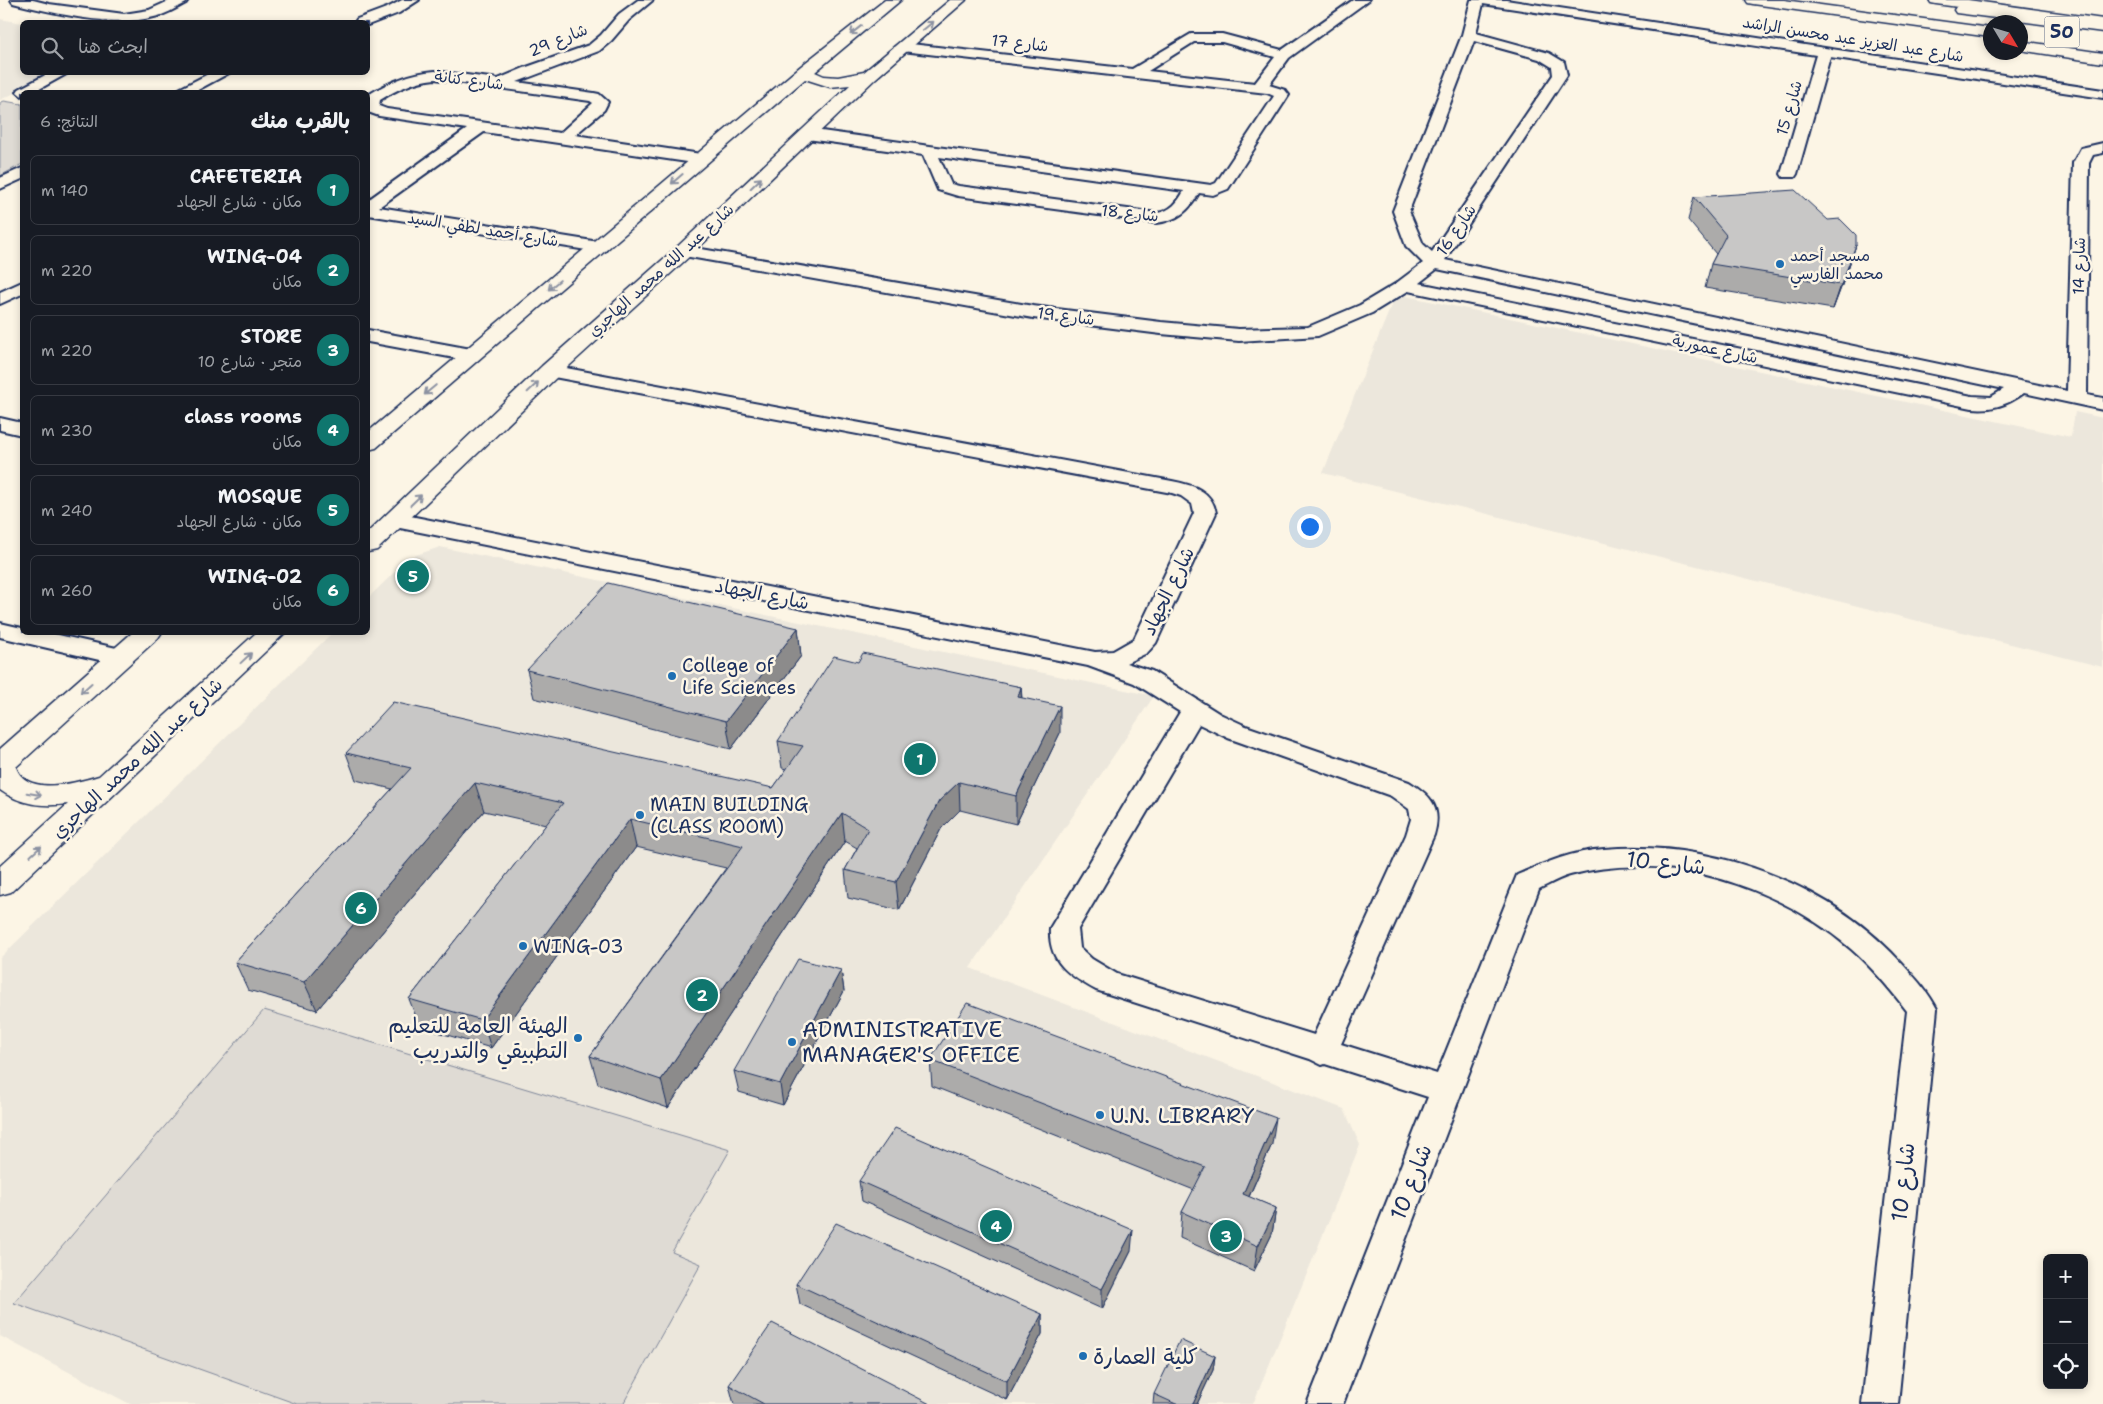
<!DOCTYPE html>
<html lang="ar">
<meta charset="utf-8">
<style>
:root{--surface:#171b24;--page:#20242c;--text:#f1f3f6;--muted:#9ea1a6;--line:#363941;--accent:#0f766e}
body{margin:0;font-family:"Shantell Sans","Playpen Sans Arabic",sans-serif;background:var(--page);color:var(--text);direction:rtl}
.controls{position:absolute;right:15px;bottom:15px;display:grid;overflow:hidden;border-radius:8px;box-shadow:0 2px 8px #0003}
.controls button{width:45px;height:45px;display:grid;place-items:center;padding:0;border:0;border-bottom:1px solid var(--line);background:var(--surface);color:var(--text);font:25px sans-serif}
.compass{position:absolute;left:1983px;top:15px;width:45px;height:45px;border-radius:50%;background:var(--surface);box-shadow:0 2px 8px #0003;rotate:128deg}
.you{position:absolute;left:1309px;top:526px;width:18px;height:18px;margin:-12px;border:4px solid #fff;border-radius:50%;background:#1a73e8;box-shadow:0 0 0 8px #1a73e833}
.badge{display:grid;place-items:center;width:32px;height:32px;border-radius:50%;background:var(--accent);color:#fff;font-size:16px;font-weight:700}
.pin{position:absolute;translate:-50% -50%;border:2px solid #fff;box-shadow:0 1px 5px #0006}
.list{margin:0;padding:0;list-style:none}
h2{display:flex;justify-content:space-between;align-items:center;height:65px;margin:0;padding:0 20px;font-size:21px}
h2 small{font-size:16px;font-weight:400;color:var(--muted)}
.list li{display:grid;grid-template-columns:32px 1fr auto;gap:15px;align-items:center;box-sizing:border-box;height:70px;margin:0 10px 10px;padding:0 10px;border:1px solid var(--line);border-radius:8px}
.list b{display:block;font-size:19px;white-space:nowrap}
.list p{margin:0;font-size:16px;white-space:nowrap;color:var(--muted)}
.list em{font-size:16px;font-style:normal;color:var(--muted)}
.icon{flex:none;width:28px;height:28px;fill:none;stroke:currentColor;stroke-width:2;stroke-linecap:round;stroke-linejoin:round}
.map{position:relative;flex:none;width:2103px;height:1404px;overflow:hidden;direction:ltr}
.search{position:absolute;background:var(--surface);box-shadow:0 2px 8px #0003;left:20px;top:20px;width:350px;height:55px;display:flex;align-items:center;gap:12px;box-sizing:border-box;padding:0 18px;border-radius:8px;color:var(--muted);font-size:19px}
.panel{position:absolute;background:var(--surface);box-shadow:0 2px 8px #0003;left:20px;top:90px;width:350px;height:545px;border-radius:8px;direction:rtl}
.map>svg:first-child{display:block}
.built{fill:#ece7dc}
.green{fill:#dfdbd4;stroke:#7d8599}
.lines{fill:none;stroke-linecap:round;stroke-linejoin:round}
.minor-casing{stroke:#1b2f5e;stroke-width:4}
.secondary-casing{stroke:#1b2f5e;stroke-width:3}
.motorway-casing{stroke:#1b2f5e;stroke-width:3}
.minor{fill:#fcf5e5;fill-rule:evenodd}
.secondary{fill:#fcf5e5;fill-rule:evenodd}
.motorway{fill:#fcf5e5;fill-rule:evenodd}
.wall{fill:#acabaa;stroke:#1b2f5e}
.shaded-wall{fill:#8c8b8b;stroke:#1b2f5e}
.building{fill:#c8c7c6;stroke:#1b2f5e}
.oneway{stroke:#8c92a2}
.poi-dot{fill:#1f6fb2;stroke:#fcf5e5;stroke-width:2}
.labels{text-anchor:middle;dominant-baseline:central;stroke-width:5;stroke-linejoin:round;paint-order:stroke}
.far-street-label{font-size:16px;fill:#1b2f5e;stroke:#fcf5e5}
.far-poi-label{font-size:16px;fill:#1b2f5e;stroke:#fcf5e5;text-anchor:start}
.shield{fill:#fcf5e5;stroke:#5e6a86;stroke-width:1}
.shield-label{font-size:18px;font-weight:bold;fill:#1b2f5e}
.street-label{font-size:19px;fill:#1b2f5e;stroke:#fcf5e5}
.poi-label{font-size:19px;fill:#1b2f5e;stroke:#fcf5e5;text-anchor:start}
.near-street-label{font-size:22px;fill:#1b2f5e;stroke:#fcf5e5}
.near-poi-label{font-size:22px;fill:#1b2f5e;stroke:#fcf5e5;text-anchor:start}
</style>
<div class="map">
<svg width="2103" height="1404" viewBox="0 0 2103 1404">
<rect width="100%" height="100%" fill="#fcf5e5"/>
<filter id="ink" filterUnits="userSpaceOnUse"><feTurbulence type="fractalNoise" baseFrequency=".02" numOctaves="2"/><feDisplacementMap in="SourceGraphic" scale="10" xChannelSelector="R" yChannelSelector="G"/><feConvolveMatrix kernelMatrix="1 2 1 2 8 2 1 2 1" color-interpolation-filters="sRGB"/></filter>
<g filter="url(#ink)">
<!-- built -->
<g class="built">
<polygon points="0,19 22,23 22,72 56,73 0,100"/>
<polygon points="1396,294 2071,437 2075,412 2103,418 2103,667 1323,473"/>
<polygon points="440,547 1154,696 970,968 1344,1109 1360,1145 1253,1404 130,1404 0,1336 0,958 332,633 368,632 368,598 410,557"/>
</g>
<!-- green -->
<g class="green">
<polygon points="4,101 22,104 22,164 0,176 0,103"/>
<polygon points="264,1010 730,1150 672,1252 701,1264 623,1404 297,1404 14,1303"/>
</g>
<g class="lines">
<!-- minor casing -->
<g class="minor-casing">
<g id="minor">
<path d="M 11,0 L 33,0 L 49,4 L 124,14 L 149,10 L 171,0 L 188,0 L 186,3 C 176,8 165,15 154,17 C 114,28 53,13 13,3 Z"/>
<polygon points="402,0 419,0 399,13 368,25 368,22 355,22 357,19 389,7"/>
<path d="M 638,0 L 653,0 L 629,20 L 611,41 L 599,51 L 517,82 L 594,93 L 599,94 L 608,102 L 604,110 L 575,135 L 701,154 L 707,156 L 709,159 L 707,162 L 701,164 L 484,132 L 379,207 L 599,242 L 605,243 L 608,247 L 605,251 L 599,252 L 368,215 L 368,200 L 467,129 L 379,116 L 368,112 L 368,95 C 389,82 410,73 435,71 L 498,79 L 524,68 L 589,45 L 601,35 L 619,14 ZM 435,79 L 590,101 L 593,103 L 560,133 L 387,109 L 379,106 L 380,100 C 398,89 414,81 435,79 Z"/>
<path d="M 1353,0 L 1369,0 L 1289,58 L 1269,85 L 1285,90 L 1289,95 L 1228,189 L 1213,195 L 1199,193 C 1189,211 1178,220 1157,223 L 958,196 L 938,190 L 923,155 L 807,139 L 802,137 L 799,134 L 802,131 L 807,129 L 1211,185 L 1216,183 L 1274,96 L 1267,93 L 902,51 L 895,47 L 902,43 L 1132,69 L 1191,34 L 1222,34 L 1282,50 ZM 1194,42 L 1222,42 L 1275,57 L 1255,83 L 1148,71 ZM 939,157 L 1184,191 C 1178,202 1171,211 1157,213 L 959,186 L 951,184 Z"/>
<path d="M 1471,0 L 1506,0 L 2103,90 L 2103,98 L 1830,57 L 1797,174 L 1795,177 L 1783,177 L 1781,174 L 1816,55 L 1483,4 L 1476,33 L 1549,53 L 1564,62 L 1567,75 L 1445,260 L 2067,391 L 2073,163 L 2081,148 L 2103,143 L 2103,153 L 2093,155 L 2089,163 L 2087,395 L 2103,398 L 2103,410 L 2024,393 C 2007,405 1993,410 1972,408 L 1408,291 L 1372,313 L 1318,336 L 1239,341 L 1161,334 L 1033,318 L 684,256 L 678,255 L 675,251 L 678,247 L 684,246 L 1033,306 L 1161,322 L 1239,329 L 1308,327 L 1360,305 L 1395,284 L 1423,263 L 1406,246 L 1393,211 L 1462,35 ZM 1474,41 L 1539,59 L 1552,67 L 1553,75 L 1432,252 L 1423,244 L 1409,211 ZM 1437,269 L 2004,389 L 1991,397 L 1972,396 L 1419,283 Z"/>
<polygon points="51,72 70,72 34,92 22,92 22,96 17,92 19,89"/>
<polygon points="212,72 231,72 194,92 177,92 179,89"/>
<polygon points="22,168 22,179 0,189 0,178"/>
<polygon points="22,282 22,294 0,304 0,292"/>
<polygon points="368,330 471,349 478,351 481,355 478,359 471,361 368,342"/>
<path d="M 550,365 L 1172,481 C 1192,485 1212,490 1216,513 L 1156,643 L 1147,653 L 1126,663 L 1152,671 L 1220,714 L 1246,726 L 1409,782 C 1432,796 1442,808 1434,835 L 1341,1044 L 1437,1074 L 1517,875 C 1545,863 1573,851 1604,849 C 1713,840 1833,884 1905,967 C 1917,980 1929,993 1937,1009 L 1898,1404 L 1862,1404 L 1907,1011 C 1890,989 1872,967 1851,949 C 1777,885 1666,849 1570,875 C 1559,878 1549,884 1539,889 L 1343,1404 L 1307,1404 L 1428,1097 L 1325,1064 L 1322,1065 L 1310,1059 L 1096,990 C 1069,975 1048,962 1050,928 L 1180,712 L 1134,683 L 1088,666 L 395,527 L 387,525 L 384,520 L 387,515 L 395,513 L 1095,652 L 1113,651 L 1134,639 L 1194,513 L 1192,504 L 1181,496 L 1172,493 L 543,375 L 540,371 L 543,367 ZM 1199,724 L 1228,738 L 1391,796 L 1409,809 L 1411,819 L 1406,835 L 1314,1035 L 1117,974 L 1092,959 L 1080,948 L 1078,929 Z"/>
<polygon points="0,418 22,423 22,435 0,430"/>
<polygon points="0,623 22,628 22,632 45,632 121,649 130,652 133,657 130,662 121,665 0,637"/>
</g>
</g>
<!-- secondary casing -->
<g class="secondary-casing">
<g id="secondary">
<polygon points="885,0 901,0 815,72 824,76 838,77 864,72 950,0 966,0 876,78 691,255 558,376 377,550 368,552 368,532 542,366 677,247 850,85 830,87 805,79 376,448 368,450 368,432 801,66"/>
<polygon points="1929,0 1968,0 2103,19 2103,27 1936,4 1931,3"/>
<path d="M 133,632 L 162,632 L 158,638 L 16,767 C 26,797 76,783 99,776 L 257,632 L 286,632 L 11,892 L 0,895 L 0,866 L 68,804 C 42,807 21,805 0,790 L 0,749 Z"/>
</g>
</g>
<!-- motorway casing -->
<g class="motorway-casing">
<g id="motorway">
<polygon points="1746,0 1784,0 1990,28 1990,37 1753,4 1748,3"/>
<polygon points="1961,6 2103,24 2103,32 1956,13 1954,10 1956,7"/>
<polygon points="2020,41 2103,53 2103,63 2020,50"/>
</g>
</g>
<!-- minor -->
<use href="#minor" class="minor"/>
<!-- secondary -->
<use href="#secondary" class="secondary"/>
<!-- motorway -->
<use href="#motorway" class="motorway"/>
</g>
<!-- wall -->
<g class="wall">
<polygon points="1694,197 1856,245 1848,269 1833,309 1705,288 1711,264 1716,254 1688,220"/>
<polygon points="798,628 801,656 731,749 534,698 527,670"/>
<polygon points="858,662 1021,687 1022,698 1060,733 1016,824 960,810 941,829 899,910 848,898 845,870 857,848 845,841 668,1108 598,1084 590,1056 726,868 636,847 491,1048 420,1027 409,999 546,825 484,811 317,1010 248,990 235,962 392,789 356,780 346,753 773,788 787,769 782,768 778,741"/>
<polygon points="841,970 844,991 783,1105 739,1092 734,1071"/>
<polygon points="930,1060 1272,1144 1249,1197 1276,1208 1272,1234 1254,1271 1180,1238 1182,1212 1194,1190 932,1086"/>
<polygon points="859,1181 1131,1251 1102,1309 862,1201"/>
<polygon points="796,1284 1042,1314 1042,1334 1007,1400 800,1304"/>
<polygon points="1215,1356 1213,1370 1197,1404 1153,1404 1154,1394"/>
<polygon points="729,1385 930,1404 734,1404"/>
</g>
<!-- shaded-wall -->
<g class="shaded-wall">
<polygon points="1856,245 1848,269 1833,309 1841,285"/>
<polygon points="798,628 801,656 731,749 726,721"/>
<polygon points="1021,687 1022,714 1018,697"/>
<polygon points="1060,706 1060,733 1016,824 1016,796"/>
<polygon points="959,782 960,810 941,829 899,910 896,882 939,801"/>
<polygon points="475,783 484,811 317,1010 304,982"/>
<polygon points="842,813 845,841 668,1108 661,1080"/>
<polygon points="630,819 636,847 491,1048 482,1020"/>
<polygon points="841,970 844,991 783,1105 780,1084"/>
<polygon points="1276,1118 1272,1144 1239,1219 1243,1194"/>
<polygon points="1276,1208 1272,1234 1254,1271 1258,1246"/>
<polygon points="1133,1230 1131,1251 1102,1309 1102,1289"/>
<polygon points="1042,1314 1042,1334 1007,1400 1007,1381"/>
<polygon points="1215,1356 1213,1370 1197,1404 1193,1404"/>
</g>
<!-- building -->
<g class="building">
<polygon points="1795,190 1828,220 1840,219 1856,235 1856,245 1841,285 1711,264 1726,235 1694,197"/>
<polygon points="608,583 798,628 726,721 527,670"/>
<polygon points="863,653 1021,687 1018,697 1060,706 1016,796 959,782 939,801 896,882 845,870 868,829 842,813 661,1080 590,1056 743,846 630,819 482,1020 409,999 563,803 475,783 304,982 235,962 411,768 346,753 393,702 773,788 803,746 778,741 834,656 858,662"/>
<polygon points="798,959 841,970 780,1084 734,1071"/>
<polygon points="967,1003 1276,1118 1243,1194 1276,1208 1258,1246 1182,1212 1205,1167 930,1060"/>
<polygon points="895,1128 1133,1230 1102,1289 859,1181"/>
<polygon points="836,1223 1042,1314 1007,1381 796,1284"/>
<polygon points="772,1323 930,1404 764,1404 729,1385"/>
<polygon points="1180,1340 1215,1356 1193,1404 1176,1404 1154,1394"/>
</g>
<!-- one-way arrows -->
<defs><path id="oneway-shaft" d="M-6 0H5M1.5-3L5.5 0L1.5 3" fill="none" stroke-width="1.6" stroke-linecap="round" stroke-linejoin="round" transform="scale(1.25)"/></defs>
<g class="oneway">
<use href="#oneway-shaft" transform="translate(928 26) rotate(-39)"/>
<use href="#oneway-shaft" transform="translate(856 30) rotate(142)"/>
<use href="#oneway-shaft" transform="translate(677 179) rotate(139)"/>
<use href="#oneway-shaft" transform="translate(756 183) rotate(-44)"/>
<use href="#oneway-shaft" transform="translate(554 285) rotate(140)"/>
<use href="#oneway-shaft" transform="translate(533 387) rotate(-44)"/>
<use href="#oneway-shaft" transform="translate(430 390) rotate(140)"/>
<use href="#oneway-shaft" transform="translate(416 500) rotate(-44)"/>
<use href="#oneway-shaft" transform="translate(246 658) rotate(-43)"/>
<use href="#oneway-shaft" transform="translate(86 688) rotate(138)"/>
<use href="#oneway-shaft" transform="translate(34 794) rotate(10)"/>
<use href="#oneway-shaft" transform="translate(36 851) rotate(-42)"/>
</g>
</g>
<!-- markers -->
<g class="poi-dot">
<circle cx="1780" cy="264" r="5"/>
<circle cx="672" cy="676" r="5"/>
<circle cx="640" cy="815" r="5"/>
<circle cx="523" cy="946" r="5"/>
<circle cx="578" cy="1038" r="5"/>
<circle cx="792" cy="1042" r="5"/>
<circle cx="1100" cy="1115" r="5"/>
<circle cx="1083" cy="1356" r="5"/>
</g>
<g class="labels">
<!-- far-street labels -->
<g class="far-street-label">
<text transform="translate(1853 39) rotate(9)">شارع عبد العزيز عبد محسن الراشد</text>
<text transform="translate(558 40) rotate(-22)">شارع 29</text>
<text transform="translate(1020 43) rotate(6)">شارع 17</text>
<text transform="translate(469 80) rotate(7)">شارع كنانة</text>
<text transform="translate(1789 108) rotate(-74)">شارع 15</text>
<text transform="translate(1130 213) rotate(6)">شارع 18</text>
<text transform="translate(483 229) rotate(9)">شارع أحمد لطفي السيد</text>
<text transform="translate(1456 230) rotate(-56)">شارع 16</text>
<text transform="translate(2079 266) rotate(-89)">شارع 14</text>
<text transform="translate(661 270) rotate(-42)">شارع عبد الله محمد الهاجري</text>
<text transform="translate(1066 316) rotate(7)">شارع 19</text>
<text transform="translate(1715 349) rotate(12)">شارع عمورية</text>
</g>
<!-- far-poi labels -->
<g class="far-poi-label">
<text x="1790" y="255">مسجد أحمد<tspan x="1790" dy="18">محمد الفارسي</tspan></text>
</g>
<!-- shield labels -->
<rect class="shield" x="2044.5" y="16.5" width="35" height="31" rx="4"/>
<g class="shield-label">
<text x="2062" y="32">50</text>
</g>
<!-- street labels -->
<g class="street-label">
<text transform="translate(1168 591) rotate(-64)">شارع الجهاد</text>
<text transform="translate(762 594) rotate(11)">شارع الجهاد</text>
<text transform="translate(137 758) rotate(-43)">شارع عبد الله محمد الهاجري</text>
</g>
<!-- poi labels -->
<g class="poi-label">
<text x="682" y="665">College of<tspan x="682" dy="22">Life Sciences</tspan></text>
<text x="650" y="804">MAIN BUILDING<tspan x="650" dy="22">(CLASS ROOM)</tspan></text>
<text x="533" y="946">WING-03</text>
</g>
<!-- near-street labels -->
<g class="near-street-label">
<text transform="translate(1666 863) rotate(6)">شارع 10</text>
<text transform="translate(1411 1182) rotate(-69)">شارع 10</text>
<text transform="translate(1903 1182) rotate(-84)">شارع 10</text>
</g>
<!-- near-poi labels -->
<g class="near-poi-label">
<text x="568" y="1025" text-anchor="end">الهيئة العامة للتعليم<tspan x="568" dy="25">التطبيقي والتدريب</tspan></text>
<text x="802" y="1029">ADMINISTRATIVE<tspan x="802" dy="25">MANAGER'S OFFICE</tspan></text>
<text x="1110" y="1115">U.N. LIBRARY</text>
<text x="1093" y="1356">كلية العمارة</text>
</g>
</g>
</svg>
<div class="controls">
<button>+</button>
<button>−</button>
<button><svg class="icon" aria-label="locate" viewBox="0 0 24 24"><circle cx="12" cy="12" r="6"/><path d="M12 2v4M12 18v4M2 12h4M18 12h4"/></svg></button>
</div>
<svg class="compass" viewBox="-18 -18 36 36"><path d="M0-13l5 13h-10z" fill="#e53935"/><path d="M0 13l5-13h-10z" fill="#9ea1a6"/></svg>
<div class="you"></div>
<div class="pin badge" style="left:920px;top:759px">1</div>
<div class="pin badge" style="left:702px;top:995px">2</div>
<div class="pin badge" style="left:1226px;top:1236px">3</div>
<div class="pin badge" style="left:996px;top:1226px">4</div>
<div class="pin badge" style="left:413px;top:576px">5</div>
<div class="pin badge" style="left:361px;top:908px">6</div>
<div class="search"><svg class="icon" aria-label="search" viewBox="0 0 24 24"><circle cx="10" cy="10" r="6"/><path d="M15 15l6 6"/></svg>ابحث هنا</div>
<section class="panel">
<h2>بالقرب منك<small>النتائج: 6</small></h2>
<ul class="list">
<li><span class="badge">1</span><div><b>CAFETERIA</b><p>مكان · شارع الجهاد</p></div><em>140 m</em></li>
<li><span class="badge">2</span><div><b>WING-04</b><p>مكان</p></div><em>220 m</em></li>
<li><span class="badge">3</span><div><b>STORE</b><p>متجر · شارع 10</p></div><em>220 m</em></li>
<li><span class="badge">4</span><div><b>class rooms</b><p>مكان</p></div><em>230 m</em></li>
<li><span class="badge">5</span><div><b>MOSQUE</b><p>مكان · شارع الجهاد</p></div><em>240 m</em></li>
<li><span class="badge">6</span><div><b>WING-02</b><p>مكان</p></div><em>260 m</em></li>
</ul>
</section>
</div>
